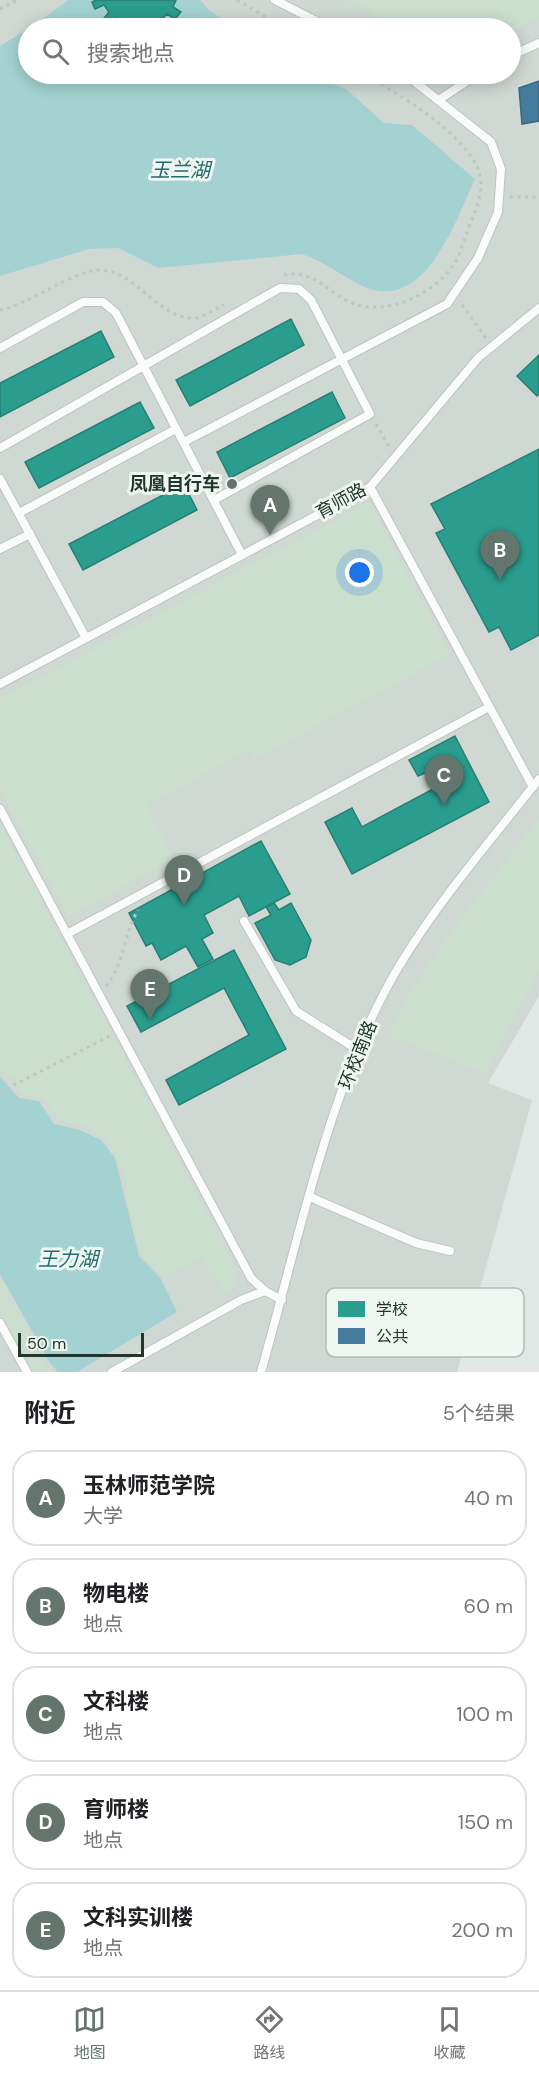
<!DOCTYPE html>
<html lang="zh">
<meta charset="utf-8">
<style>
:root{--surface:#fff;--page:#f6f6f6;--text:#202124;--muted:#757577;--line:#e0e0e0;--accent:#64756e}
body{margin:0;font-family:"DM Sans","Noto Sans SC",sans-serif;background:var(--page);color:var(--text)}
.scale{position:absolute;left:18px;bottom:15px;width:126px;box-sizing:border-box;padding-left:6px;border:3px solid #21372e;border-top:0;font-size:16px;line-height:21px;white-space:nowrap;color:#21372e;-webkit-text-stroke:4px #eff6f1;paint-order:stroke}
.you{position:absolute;left:360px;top:573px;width:21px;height:21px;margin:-15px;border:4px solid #fff;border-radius:50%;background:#1a73e8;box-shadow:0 0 0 9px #1a73e833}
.badge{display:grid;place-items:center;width:39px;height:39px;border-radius:50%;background:var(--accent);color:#fff;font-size:20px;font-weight:700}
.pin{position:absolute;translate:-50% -50px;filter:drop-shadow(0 2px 3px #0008)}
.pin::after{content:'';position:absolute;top:32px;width:21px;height:18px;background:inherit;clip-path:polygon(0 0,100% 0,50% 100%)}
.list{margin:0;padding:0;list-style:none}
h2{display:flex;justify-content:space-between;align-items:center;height:78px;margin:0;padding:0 24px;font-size:26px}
h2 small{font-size:20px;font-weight:400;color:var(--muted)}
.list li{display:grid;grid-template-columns:39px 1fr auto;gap:18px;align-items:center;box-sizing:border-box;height:96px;margin:0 12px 12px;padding:0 12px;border:2px solid var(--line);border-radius:24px}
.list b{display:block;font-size:22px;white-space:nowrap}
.list p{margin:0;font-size:20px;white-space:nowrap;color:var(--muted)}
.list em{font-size:20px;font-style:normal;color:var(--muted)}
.icon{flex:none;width:33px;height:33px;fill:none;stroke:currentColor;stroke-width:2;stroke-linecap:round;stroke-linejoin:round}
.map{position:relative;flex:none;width:539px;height:1372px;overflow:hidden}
.search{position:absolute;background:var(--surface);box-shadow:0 3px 15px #0003;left:18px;right:18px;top:18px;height:66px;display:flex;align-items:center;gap:15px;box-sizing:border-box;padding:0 21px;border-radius:33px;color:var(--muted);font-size:22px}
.sheet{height:618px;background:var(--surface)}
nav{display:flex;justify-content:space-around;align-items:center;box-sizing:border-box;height:84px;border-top:2px solid var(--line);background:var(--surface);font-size:16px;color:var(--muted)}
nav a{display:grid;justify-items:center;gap:3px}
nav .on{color:var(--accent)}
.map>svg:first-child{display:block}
.built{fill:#cfd8d3;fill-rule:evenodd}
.green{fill:#cbdfcf}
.water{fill:#a4d2d2}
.schools{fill:#2a9d8f;stroke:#277e72;stroke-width:1.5}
.public{fill:#457b9d;stroke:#3a677c;stroke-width:1.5}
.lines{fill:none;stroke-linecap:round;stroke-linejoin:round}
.lane-casing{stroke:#bec3c1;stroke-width:10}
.path{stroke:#bfc7c3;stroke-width:3;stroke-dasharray:3 4.5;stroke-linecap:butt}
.lane{stroke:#fafbfb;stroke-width:8}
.poi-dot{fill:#64756e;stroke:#eff6f1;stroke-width:2}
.labels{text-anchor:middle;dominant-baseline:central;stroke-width:6;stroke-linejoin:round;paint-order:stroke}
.poi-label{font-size:18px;font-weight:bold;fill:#21372e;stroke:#eff6f1;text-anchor:end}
.street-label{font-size:18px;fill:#21372e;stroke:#eff6f1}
.water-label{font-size:20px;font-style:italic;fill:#216c6e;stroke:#eff6f1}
.key{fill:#eff6f1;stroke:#b1bdb6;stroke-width:1.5}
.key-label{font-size:16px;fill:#21372e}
</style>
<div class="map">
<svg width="539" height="1372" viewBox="0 0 539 1372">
<rect width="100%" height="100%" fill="#e1e7e4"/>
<!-- built -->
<path class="built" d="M 0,0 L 539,0 L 539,996 L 488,1083 L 532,1100 L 457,1372 L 0,1372 ZM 28,28 L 510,28 L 510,74 L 28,74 Z"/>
<!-- green -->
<g class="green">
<polygon points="348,0 539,0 539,16 511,34 510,28 390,28 369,10"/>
<polygon points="369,502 450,654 254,759 249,750 146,805 174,859 68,916 0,789 0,699"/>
<path d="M 539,818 L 539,971 L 485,1073 L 387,1035 C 427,956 486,889 539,818 Z"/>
<path d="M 0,824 L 237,1270 L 234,1287 L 224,1292 L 202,1257 L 165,1277 C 156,1270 148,1264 142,1254 C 121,1216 137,1152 91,1129 C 81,1124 67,1122 56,1119 L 45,1098 L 22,1094 L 15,1079 L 0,1071 Z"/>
<polygon points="0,1279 46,1368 54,1372 32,1372 0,1314"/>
</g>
<!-- water -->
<g class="water">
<polygon points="68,0 200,0 209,10 235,28 31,28"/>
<path d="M 28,29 L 28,74 L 305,74 L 346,89 L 384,123 L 412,125 L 475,179 C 456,219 427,310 367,288 C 345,279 327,262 302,254 L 158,268 L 118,248 L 89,249 L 0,276 L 0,46 Z"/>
<polygon points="0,1077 19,1098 39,1101 54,1124 80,1130 101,1140 115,1158 139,1256 161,1279 177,1312 77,1372 58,1372 50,1363 0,1274"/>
</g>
<!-- schools -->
<g class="schools">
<polygon points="96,0 176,0 173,7 181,12 175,19 167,14 162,19 164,27 161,28 156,28 154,22 140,28 124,28 121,19 115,18 108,26 102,21 109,12 104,5 95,9 92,2"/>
<polygon points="291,319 304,345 190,406 176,380"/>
<polygon points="101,331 114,357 0,417 0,383"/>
<polygon points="539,355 539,394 537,396 517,376"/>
<polygon points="332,392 345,418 230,478 217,452"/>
<polygon points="140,402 154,428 39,488 25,462"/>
<polygon points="539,449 539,635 511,650 499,627 489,632 436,533 445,529 431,504"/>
<polygon points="184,484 197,510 83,570 69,544"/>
<polygon points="455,736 489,802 352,874 325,822 352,808 362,827 435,788 427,772 418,776 409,760"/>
<polygon points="261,841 290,894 249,916 239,896 204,915 213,933 202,939 213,959 198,967 186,946 161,960 152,943 146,946 129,913"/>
<polygon points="274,903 279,910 291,903 311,940 306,957 290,965 275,960 255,923 271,915 266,907"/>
<polygon points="234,950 286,1049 179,1105 166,1080 249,1035 224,988 141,1032 127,1006"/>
</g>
<!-- public -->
<polygon class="public" points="539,81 539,121 522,124 519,88"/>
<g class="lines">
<!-- lane casing -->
<g class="lane-casing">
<g id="lane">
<polyline points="275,0 330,28"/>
<polyline points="510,56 539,43"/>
<polyline points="440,99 478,74"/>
<polyline points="0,348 83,302 103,302 116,313 242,555"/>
<polyline points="184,442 447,304 478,258 498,212 501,169 491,142 405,74"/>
<polyline points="0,448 280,288 299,289 311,300 370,414 214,500"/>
<polyline points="0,479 86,638"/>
<polyline points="370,487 533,787"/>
<polyline points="19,513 176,429"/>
<polyline points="0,549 30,534"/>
<polyline points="0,684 370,487 478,358 539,308"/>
<polyline points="0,809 251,1278 265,1291 282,1300"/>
<polyline points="244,921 296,1011 358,1050"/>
<polyline points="67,934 489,707"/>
<polyline points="310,1197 416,1243 450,1251"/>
<polyline points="0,1323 27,1372"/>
<polyline points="112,1372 241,1300 265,1291"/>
<path d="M 261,1372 C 298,1243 329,1084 398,968 C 438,901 491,840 539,779"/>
</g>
</g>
<!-- path -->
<g class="path">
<polyline points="237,0 285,28"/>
<polyline points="0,9 17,0"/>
<polyline points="510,197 539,197"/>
<path d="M 284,275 C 320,267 334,306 370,307 C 404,309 443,287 458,257 C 463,246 466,234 471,222 C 479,202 487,182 474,161 C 454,127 398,94 364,74"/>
<polyline points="462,305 486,338"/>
<path d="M 0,310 C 32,304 73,269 102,270 C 134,271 162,321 195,318 C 204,317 215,309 224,305"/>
<polyline points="376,424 389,446"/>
<path d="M 106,986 C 124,966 124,933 138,910"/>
<polyline points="0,1092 110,1036"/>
</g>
<!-- lane -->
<use href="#lane" class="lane"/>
</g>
<!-- markers -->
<circle class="poi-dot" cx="232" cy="484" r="6"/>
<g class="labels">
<!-- poi labels -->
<g class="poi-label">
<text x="220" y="484">凤凰自行车</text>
</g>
<!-- street labels -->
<g class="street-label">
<text transform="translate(341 501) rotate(-29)">育师路</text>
<text transform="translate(358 1055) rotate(-68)">环校南路</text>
</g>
<!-- water labels -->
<g class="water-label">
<text x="180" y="170">玉兰湖</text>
<text x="68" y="1259">王力湖</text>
</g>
</g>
<!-- legend -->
<rect x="326" y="1288" width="198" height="69" rx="9" class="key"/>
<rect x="338" y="1301" width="27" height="16" fill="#2a9d8f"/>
<rect x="338" y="1328" width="27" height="16" fill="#457b9d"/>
<g class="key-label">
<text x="376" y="1315">学校</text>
<text x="376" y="1342">公共</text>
</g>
</svg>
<div class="scale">50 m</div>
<div class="you"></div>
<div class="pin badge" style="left:270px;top:535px">A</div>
<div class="pin badge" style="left:500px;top:580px">B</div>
<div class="pin badge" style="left:444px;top:805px">C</div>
<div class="pin badge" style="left:184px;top:905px">D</div>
<div class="pin badge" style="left:150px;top:1019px">E</div>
<div class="search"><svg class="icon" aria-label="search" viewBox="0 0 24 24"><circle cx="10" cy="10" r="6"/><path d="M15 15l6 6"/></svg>搜索地点</div>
</div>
<section class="sheet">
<h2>附近<small>5个结果</small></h2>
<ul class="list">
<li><span class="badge">A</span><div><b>玉林师范学院</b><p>大学</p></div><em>40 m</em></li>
<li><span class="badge">B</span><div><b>物电楼</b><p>地点</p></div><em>60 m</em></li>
<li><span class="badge">C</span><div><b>文科楼</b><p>地点</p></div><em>100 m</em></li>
<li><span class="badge">D</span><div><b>育师楼</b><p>地点</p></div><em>150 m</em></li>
<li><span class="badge">E</span><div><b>文科实训楼</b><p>地点</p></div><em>200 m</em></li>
</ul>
</section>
<nav>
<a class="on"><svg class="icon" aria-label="map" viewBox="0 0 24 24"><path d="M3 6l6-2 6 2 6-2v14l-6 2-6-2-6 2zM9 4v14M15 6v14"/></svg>地图</a>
<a><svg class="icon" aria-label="directions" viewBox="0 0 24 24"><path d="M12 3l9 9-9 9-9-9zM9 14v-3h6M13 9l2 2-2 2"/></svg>路线</a>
<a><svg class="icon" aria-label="saved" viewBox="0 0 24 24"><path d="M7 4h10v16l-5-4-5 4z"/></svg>收藏</a>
</nav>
